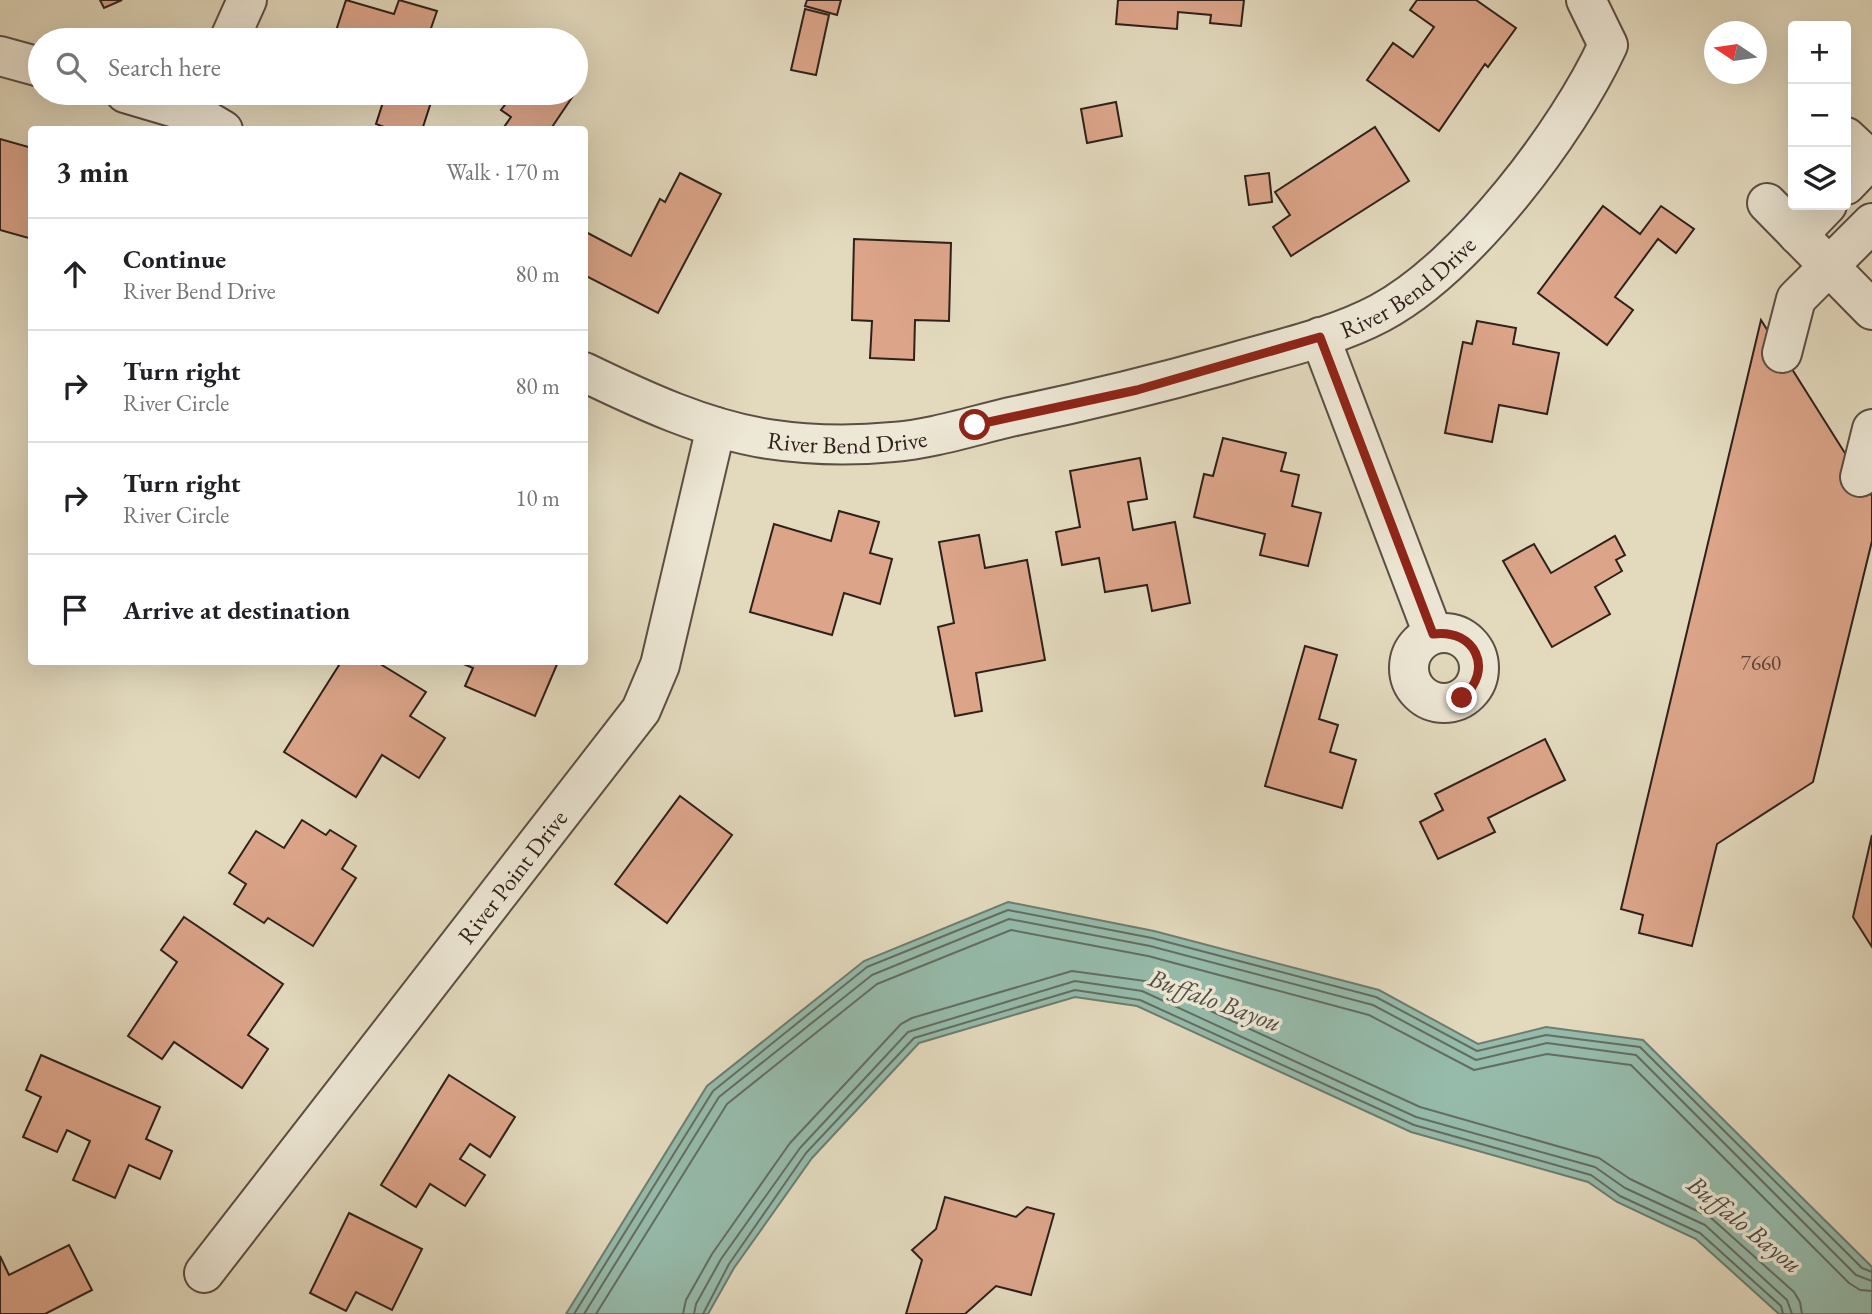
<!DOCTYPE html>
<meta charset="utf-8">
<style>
:root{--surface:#fff;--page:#f2f2f2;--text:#202124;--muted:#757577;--line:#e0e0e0}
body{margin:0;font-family:"EB Garamond",serif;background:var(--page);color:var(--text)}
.controls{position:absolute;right:21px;top:21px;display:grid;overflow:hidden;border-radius:7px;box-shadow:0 7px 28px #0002}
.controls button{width:63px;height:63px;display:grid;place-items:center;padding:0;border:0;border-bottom:2px solid var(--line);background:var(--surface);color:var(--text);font:35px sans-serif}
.compass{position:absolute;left:1704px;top:21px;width:63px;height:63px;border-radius:50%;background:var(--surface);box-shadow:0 7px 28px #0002;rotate:283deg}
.stop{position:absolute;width:21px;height:21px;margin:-16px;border:5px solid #8f2418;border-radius:50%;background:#fff}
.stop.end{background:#8f2418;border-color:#fff;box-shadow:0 2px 7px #0008}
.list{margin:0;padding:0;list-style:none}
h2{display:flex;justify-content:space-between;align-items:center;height:91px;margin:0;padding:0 28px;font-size:30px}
h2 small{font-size:23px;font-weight:400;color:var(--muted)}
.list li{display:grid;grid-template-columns:46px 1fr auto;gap:21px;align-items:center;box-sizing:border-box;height:112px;padding:0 28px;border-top:2px solid var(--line)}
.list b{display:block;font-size:26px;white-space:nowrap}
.list p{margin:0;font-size:23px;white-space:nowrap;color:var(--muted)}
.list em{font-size:23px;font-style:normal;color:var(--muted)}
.icon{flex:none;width:38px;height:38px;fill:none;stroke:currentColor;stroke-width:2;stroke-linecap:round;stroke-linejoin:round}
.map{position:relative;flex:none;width:1872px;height:1314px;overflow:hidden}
.search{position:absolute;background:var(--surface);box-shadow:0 7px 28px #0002;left:28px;top:28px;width:560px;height:77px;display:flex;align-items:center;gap:18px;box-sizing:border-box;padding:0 24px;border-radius:38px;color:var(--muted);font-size:26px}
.panel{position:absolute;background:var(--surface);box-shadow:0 7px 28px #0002;left:28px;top:126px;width:560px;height:539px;border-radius:7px}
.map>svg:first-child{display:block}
.water{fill:#96bbab;stroke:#6d7d71;stroke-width:2}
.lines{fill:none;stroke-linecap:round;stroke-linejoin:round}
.shore{stroke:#626e62;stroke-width:2}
.building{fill:#dca58a;stroke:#2f201a;stroke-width:2}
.minor-casing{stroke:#5c4e43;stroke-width:42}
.minor{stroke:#ede7d5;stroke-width:38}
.route{stroke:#8f2418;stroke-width:9}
.labels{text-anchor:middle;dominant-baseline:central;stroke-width:7;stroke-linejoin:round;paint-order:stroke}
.number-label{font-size:21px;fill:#5a4136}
.street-label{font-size:24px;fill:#2f201a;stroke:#ede7d5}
.water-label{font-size:26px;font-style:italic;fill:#4e4e46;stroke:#ede7d5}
</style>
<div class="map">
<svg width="1872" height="1314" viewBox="0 0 1872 1314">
<rect width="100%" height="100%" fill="#e3dabe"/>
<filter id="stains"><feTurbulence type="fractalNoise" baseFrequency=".00286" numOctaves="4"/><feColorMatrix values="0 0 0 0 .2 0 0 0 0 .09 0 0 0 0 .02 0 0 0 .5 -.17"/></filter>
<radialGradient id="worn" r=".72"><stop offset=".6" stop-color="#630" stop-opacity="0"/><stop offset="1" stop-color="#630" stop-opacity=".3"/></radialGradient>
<!-- water -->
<polygon class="water" points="1008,902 1154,931 1379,990 1478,1044 1546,1027 1643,1040 1872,1267 1872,1314 1779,1314 1696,1239 1617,1202 1588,1182 1411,1132 1137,1006 1075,997 919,1043 812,1158 734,1268 708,1314 566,1314 707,1086 864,961"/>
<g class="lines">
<!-- shore -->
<g class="shore">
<polyline points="574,1314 713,1091 867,967 1008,910 1152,938 1376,997 1477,1051 1546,1035 1640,1047 1862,1268 1872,1272"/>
<polyline points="584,1314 719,1097 872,975 1009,919 1150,946 1373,1005 1476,1060 1547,1043 1636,1055 1856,1275 1872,1281"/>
<polyline points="596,1314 727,1104 877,984 1011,930 1148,956 1369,1015 1474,1070 1547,1054 1631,1065 1849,1283 1860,1290 1872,1291"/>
<polyline points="683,1314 686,1300 712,1254 790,1143 901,1024 912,1018 1072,971 1145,981 1420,1107 1599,1158 1630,1179 1710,1217 1794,1292 1800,1302 1802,1314"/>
<polyline points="694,1314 696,1304 721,1259 800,1148 908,1032 1075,981 1142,991 1416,1117 1595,1167 1625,1188 1705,1225 1787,1300 1792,1314"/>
<polyline points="703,1314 729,1264 806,1153 914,1038 1075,990 1140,1000 1414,1125 1591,1175 1620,1196 1700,1233 1781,1306 1783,1314"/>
</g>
</g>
<!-- building -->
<g class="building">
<polygon points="100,0 122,0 104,8"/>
<polygon points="346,0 394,14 399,0 437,11 429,34 447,40 333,40"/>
<polygon points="807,0 841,0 837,15 805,6"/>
<polygon points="1118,0 1244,0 1241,26 1210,23 1211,15 1178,12 1177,29 1116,24"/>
<polygon points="1417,0 1476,0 1516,28 1488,67 1485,64 1439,131 1367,80 1393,43 1413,57 1434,27 1410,10"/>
<polygon points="805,9 829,15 816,75 791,70"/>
<polygon points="386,93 434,93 422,130 392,130 376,124"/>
<polygon points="514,93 546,95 575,93 550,130 502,130 511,117 501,110"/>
<polygon points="1116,102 1122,136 1087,143 1081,109"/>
<polygon points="1375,127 1409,181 1291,256 1273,227 1290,215 1275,192"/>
<polygon points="0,139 32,148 32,239 0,230"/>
<polygon points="680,173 721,194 658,313 584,275 584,231 631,256 660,199 665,202"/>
<polygon points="1269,173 1272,202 1249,205 1245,176"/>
<polygon points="1603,206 1640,234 1661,206 1694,229 1676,253 1658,239 1615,297 1633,310 1607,345 1538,293"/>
<polygon points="854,239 951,243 949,321 915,320 914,360 870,358 872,321 852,320"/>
<polygon points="1761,320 1872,496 1872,541 1813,782 1717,844 1692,946 1639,933 1643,915 1621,909"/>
<polygon points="1477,321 1516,328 1513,344 1559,353 1547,414 1499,405 1492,442 1445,433 1463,342 1472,344"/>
<polygon points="1223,438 1286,453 1281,471 1299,475 1292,506 1321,513 1308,566 1260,555 1265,534 1194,517 1204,474 1213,476"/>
<polygon points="1140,458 1147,499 1128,502 1133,530 1175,522 1190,603 1152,611 1147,585 1105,592 1099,558 1062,565 1056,532 1080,527 1070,471"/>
<polygon points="839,511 879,522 870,553 892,559 880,604 844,593 832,635 750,612 774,524 831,541"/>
<polygon points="979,535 985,568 1027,560 1045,660 976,673 982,711 955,716 938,627 954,623 939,542"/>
<polygon points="1615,536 1625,555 1616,560 1622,571 1595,587 1610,614 1552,647 1503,561 1534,544 1551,573"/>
<polygon points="1305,646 1337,655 1319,719 1338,725 1330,752 1356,760 1342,808 1265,786"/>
<polygon points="341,662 377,662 426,692 410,716 445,738 419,778 382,755 356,797 284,752"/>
<polygon points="459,662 558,662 535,716 465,686 473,668"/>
<polygon points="1545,739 1565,780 1488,818 1495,832 1438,859 1420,822 1443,810 1435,794"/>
<polygon points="680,796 732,835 667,923 615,884"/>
<polygon points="302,820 326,835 330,830 356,846 342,869 356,878 313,946 268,918 264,923 234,904 246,884 229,873 256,831 284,848"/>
<polygon points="1872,835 1872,947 1853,917"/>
<polygon points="184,917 283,984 248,1035 268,1049 242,1088 174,1042 162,1059 128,1036 177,962 161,950"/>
<polygon points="41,1055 160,1107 146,1139 172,1151 160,1179 129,1165 115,1198 73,1180 90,1141 67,1130 57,1152 23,1137 41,1097 26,1090"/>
<polygon points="449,1075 515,1117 490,1157 470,1144 460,1159 485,1175 465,1206 430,1184 416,1207 381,1185"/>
<polygon points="945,1197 1016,1217 1027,1207 1054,1214 1031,1295 996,1286 965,1314 906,1314 922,1260 912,1250 936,1229"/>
<polygon points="349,1213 422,1249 392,1310 356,1292 346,1311 310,1293"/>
<polygon points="69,1245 92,1290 45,1314 0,1314 0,1256 9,1275"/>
</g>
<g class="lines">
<!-- minor casing -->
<g class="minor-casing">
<g id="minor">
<polyline points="229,40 247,0"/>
<polyline points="0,56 40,67"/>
<polyline points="125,93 196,114 223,130"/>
<polyline points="1846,137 1872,161"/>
<polyline points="1846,185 1871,159"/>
<polyline points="1767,203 1872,310"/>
<polyline points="1798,235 1827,205"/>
<polyline points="1320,337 1433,634"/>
<polyline points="1782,353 1796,299 1872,223"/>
<path id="s1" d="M 584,372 C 642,400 704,429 768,439 C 808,445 852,446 893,442 C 933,439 975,425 1015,416 C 1087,401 1157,384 1228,364 C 1278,349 1333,338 1380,313 C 1466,267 1568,132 1608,45 L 1586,0"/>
<polyline points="1860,477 1872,429"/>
<circle cx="1444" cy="668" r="35"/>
<path id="s2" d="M 204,1273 L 641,710 L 660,665 L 716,427"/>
</g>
</g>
<!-- minor -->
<use href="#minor" class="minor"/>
</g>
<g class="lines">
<!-- route -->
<path class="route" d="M 975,425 L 1137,390 L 1320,337 L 1433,634 C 1475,628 1495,670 1462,698"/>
</g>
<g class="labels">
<!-- number labels -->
<g class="number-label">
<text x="1761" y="662">7660</text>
</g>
<!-- street labels -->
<g class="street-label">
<text stroke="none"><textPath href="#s1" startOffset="864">River Bend Drive</textPath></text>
<text stroke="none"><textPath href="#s1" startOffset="276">River Bend Drive</textPath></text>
<text stroke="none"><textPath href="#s2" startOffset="502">River Point Drive</textPath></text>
</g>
<!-- water labels -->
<g class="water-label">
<text transform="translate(1215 1000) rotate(20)">Buffalo Bayou</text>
<text transform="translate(1745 1224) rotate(39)">Buffalo Bayou</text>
</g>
</g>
<rect width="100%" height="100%" filter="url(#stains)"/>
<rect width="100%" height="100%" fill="url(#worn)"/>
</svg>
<div class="controls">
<button>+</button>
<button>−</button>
<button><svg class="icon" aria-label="layers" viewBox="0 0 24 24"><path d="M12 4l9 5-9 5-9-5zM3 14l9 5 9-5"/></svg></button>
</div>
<svg class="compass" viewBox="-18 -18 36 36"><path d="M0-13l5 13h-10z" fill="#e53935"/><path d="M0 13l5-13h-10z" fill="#757577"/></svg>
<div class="stop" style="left:975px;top:425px"></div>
<div class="stop end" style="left:1462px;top:698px"></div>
<div class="search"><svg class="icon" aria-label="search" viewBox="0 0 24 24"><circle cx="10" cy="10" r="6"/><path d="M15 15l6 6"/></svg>Search here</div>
<section class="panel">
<h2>3 min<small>Walk · 170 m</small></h2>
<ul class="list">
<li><svg class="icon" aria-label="ahead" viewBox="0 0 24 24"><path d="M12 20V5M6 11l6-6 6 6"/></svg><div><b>Continue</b><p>River Bend Drive</p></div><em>80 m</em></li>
<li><svg class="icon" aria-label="right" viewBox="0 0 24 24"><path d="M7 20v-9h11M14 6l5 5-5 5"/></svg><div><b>Turn right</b><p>River Circle</p></div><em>80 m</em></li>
<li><svg class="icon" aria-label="right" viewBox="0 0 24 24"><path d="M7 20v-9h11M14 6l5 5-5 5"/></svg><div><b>Turn right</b><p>River Circle</p></div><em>10 m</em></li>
<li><svg class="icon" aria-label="arrive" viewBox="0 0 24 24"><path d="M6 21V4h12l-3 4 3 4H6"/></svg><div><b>Arrive at destination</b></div></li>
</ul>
</section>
</div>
